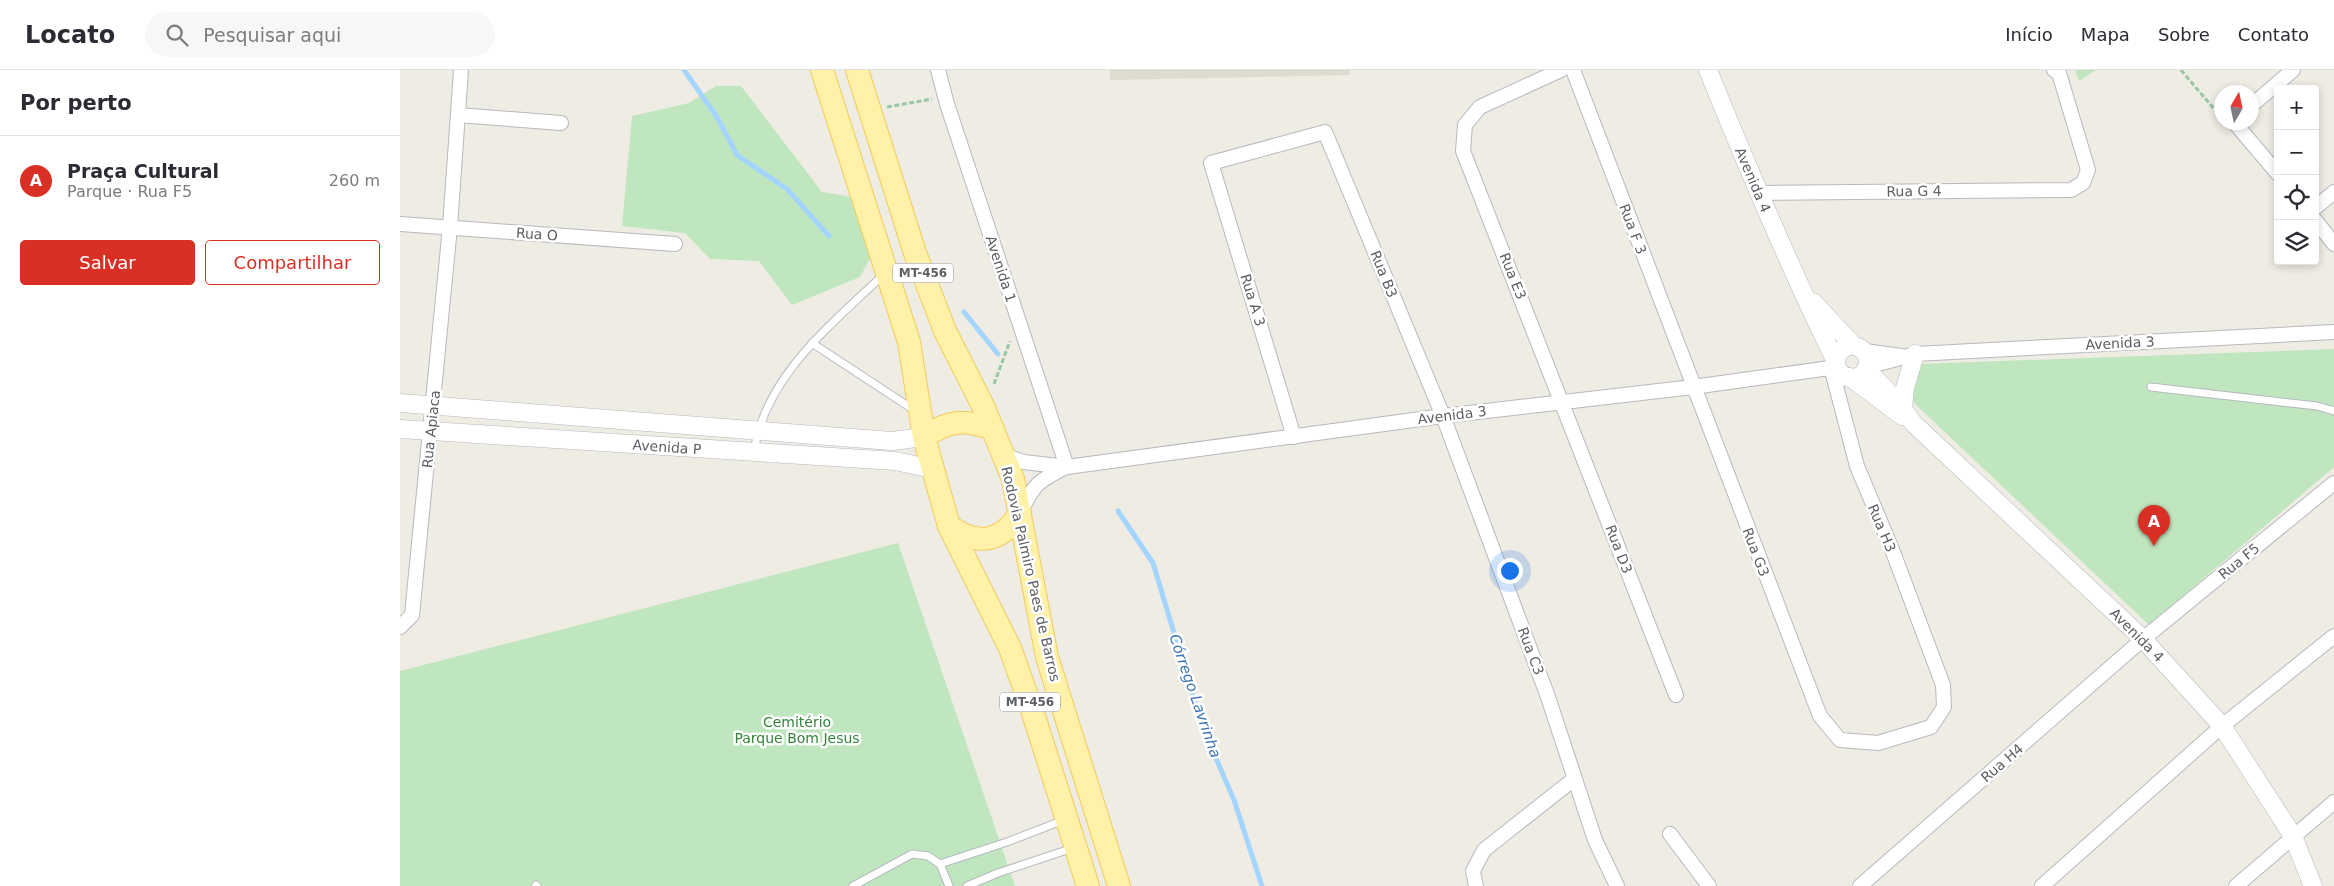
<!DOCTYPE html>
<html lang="pt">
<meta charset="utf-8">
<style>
:root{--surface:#fff;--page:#f7f7f7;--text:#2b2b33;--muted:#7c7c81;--line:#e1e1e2;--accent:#d93025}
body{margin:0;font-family:"DejaVu Sans",sans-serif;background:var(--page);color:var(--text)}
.controls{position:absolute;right:15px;top:15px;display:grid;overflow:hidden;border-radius:5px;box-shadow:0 2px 8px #0003}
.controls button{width:45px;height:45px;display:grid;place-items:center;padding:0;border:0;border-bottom:1px solid var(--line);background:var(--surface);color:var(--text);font:25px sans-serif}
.compass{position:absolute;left:1814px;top:15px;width:45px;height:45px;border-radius:50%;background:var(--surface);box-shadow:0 2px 8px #0003;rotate:9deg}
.you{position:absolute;left:1109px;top:500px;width:18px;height:18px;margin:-12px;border:4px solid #fff;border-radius:50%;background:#1a73e8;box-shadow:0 0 0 8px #1a73e833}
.badge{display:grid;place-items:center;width:32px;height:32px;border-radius:50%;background:var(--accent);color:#fff;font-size:16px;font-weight:700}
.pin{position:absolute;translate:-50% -41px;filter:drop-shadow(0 1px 2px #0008)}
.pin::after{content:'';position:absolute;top:26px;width:18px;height:15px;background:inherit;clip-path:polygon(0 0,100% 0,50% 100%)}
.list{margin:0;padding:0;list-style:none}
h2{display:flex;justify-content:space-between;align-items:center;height:65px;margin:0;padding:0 20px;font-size:21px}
h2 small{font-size:16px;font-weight:400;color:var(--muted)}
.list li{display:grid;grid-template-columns:32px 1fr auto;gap:15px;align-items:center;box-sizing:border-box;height:90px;padding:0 20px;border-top:1px solid var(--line)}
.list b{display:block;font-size:19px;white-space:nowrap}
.list p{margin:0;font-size:16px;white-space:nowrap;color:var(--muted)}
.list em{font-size:16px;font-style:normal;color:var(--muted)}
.actions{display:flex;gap:10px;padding:15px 20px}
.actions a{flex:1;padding:11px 0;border:1px solid var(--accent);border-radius:5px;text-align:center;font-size:18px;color:var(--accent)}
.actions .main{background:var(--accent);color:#fff}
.icon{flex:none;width:28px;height:28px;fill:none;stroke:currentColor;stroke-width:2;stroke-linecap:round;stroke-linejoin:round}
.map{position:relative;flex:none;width:1934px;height:816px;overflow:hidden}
header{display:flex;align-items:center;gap:30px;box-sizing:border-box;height:70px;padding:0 25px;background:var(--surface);border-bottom:1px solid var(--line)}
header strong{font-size:24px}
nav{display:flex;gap:28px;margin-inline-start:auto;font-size:18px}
.search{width:350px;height:45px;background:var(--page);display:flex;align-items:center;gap:12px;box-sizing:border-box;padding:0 18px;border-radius:28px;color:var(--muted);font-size:19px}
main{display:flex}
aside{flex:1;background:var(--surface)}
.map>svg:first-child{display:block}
.education{fill:#dedbd1}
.green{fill:#c0e6c0}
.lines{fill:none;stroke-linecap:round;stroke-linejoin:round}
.stream{stroke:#a3d5ff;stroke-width:5}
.service-casing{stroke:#b6b9be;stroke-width:9}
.minor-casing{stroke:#b6b9be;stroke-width:16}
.tertiary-casing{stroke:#b6b9be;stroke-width:19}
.primary-casing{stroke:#f3ca58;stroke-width:24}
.path{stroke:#98c7a6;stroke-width:3;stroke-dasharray:5 2.5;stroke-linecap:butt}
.service{stroke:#fff;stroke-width:7}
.minor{stroke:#fff;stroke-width:14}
.tertiary{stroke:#fff;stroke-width:18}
.primary{stroke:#fff2a8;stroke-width:22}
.labels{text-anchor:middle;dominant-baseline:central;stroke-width:5;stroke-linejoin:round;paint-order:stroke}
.shield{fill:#fff;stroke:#8d8f92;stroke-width:1}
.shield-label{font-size:12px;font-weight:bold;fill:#5c5f64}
.street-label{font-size:14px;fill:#5c5f64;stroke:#fff}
.park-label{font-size:14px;fill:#338439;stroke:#fff}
.water-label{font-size:15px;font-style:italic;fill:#3e75b3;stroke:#fff}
</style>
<header>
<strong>Locato</strong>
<div class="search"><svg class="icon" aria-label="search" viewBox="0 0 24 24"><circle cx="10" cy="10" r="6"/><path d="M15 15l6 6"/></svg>Pesquisar aqui</div>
<nav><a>Início</a><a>Mapa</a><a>Sobre</a><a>Contato</a></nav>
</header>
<main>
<aside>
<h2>Por perto<small></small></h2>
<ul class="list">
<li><span class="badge">A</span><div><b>Praça Cultural</b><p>Parque · Rua F5</p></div><em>260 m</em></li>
</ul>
<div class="actions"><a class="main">Salvar</a><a>Compartilhar</a></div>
</aside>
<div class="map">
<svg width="1934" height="816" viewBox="0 0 1934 816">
<rect width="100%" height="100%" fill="#eeece3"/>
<!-- education -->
<polygon class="education" points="710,0 950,0 950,5 710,10"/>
<!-- green -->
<g class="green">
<polygon points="1675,0 1696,0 1679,11"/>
<polygon points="316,16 341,16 422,122 452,127 472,185 460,207 392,235 359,191 310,189 285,163 222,156 232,46 289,33"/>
<polygon points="1934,279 1934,397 1749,555 1514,333 1511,325 1520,294"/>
<polygon points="498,473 615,816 0,816 0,601"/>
</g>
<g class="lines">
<!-- stream -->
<g class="stream">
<polyline points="284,0 317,47 337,85 387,119 429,166"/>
<polyline points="564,242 598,284"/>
<polyline points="718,441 753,493 802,656 834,730 862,816"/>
</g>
<!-- service casing -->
<g class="service-casing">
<g id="service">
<polyline points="412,273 514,340"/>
<polyline points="1751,317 1917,336 1934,341"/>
<path d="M 354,382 C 365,306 431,255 483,205"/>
<polyline points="540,794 607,772 664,750"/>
<polyline points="136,815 137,816"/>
<polyline points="453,816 512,784 528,786 540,794 549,816"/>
<polyline points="567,816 598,803 673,778"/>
</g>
</g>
<!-- minor casing -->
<g class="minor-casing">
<g id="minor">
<polyline points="538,0 547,34 667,397"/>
<polyline points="1161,0 1080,37 1065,55 1063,81 1276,625"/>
<polyline points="1173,0 1420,646 1440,670 1478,673 1531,657 1544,637 1543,615 1493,482 1457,396 1431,297"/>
<polyline points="1852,35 1893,0"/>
<polyline points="58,45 161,53"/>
<polyline points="1834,52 1878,104"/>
<polyline points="1358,123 1671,120 1683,113 1688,100 1659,3 1654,0"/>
<polyline points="1915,138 1934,122"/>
<polyline points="1915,150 1934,174"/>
<polyline points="0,154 275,174"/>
<polyline points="1464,281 1501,286"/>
<polyline points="1467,297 1515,284 1934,262"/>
<polyline points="894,367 811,93 925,62 1043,346 1148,627 1195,770 1217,816"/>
<polyline points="603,385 624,392 667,397 1043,346 1293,317 1437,297"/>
<path d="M 620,443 C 634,414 638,411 666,397"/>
<polyline points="0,557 12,545 50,157 61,0"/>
<polyline points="1270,764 1309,816"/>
<polyline points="1076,816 1073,801 1084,780 1174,709"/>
<polyline points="1460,816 1743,569 1934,413"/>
<polyline points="1642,816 1822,656 1934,566"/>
<polyline points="1836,816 1934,732"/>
</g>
</g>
<!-- tertiary casing -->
<g class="tertiary-casing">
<g id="tertiary">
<path d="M 1308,0 C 1348,99 1389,196 1436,292"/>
<polyline points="1413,232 1454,276"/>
<circle cx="1452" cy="292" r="16"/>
<polyline points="1466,299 1497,331 1513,353 1743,569 1822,656 1893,766 1913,816"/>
<polyline points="1450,307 1502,346"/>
<polyline points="0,333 492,371 524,367"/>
<polyline points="1503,338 1505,318 1515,284"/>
<polyline points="0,359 495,391 533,399"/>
</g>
</g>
<!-- primary casing -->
<g class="primary-casing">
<g id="primary">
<polyline points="422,0 509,272 524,367 549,456 610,578 632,640 688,816"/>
<polyline points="457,0 515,183 545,261 584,338 613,409 647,587 719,816"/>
<path d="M 524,367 C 549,350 564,349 593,359"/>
<path d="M 549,456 C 578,477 602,472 620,443"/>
</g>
</g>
<!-- path -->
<g class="path">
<polyline points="1781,0 1821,47"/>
<polyline points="487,37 532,29"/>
<polyline points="594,314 610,271"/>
</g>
<!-- service -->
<use href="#service" class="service"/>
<!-- minor -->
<use href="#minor" class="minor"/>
<!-- tertiary -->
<use href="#tertiary" class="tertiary"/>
<!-- primary -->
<use href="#primary" class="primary"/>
</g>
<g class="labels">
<!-- shield labels -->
<g class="shield">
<rect x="493" y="193.5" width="60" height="19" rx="4"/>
<rect x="600" y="622.5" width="60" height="19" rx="4"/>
</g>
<g class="shield-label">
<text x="523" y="203">MT-456</text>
<text x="630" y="632">MT-456</text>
</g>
<!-- street labels -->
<g class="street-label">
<text transform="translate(1353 110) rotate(67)">Avenida 4</text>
<text transform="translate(1514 121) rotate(-1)">Rua G 4</text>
<text transform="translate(1233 159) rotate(69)">Rua F 3</text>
<text transform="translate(137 164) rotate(4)">Rua O</text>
<text transform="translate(601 199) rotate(72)">Avenida 1</text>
<text transform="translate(984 204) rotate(68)">Rua B3</text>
<text transform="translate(1113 206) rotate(68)">Rua E3</text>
<text transform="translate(853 230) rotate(73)">Rua A 3</text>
<text transform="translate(1720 273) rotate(-3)">Avenida 3</text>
<text transform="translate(1052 345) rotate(-7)">Avenida 3</text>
<text transform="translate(31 359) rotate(-84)">Rua Apiaca</text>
<text transform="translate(267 377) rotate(4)">Avenida P</text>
<text transform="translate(1482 458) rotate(67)">Rua H3</text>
<text transform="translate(1219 479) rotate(69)">Rua D3</text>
<text transform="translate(1356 482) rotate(69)">Rua G3</text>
<text transform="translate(1839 491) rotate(-39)">Rua F5</text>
<text transform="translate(631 504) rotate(77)">Rodovia Palmiro Paes de Barros</text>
<text transform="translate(1737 565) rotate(45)">Avenida 4</text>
<text transform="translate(1131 581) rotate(69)">Rua C3</text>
<text transform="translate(1602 693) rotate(-41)">Rua H4</text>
</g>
<!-- park labels -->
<g class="park-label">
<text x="397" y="652">Cemitério<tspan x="397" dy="16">Parque Bom Jesus</tspan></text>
</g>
<!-- water labels -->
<g class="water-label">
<text transform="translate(795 626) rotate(71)">Córrego Lavrinha</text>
</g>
</g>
</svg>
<div class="controls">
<button>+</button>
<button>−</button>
<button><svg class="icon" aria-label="locate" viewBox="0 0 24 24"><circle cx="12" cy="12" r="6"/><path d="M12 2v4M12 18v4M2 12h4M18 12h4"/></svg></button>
<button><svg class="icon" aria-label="layers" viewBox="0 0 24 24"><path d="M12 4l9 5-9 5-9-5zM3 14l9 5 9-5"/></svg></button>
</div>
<svg class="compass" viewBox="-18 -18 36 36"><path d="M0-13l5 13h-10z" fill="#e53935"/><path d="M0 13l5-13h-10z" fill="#7c7c81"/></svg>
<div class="you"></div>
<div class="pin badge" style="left:1754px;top:476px">A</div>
</div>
</main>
